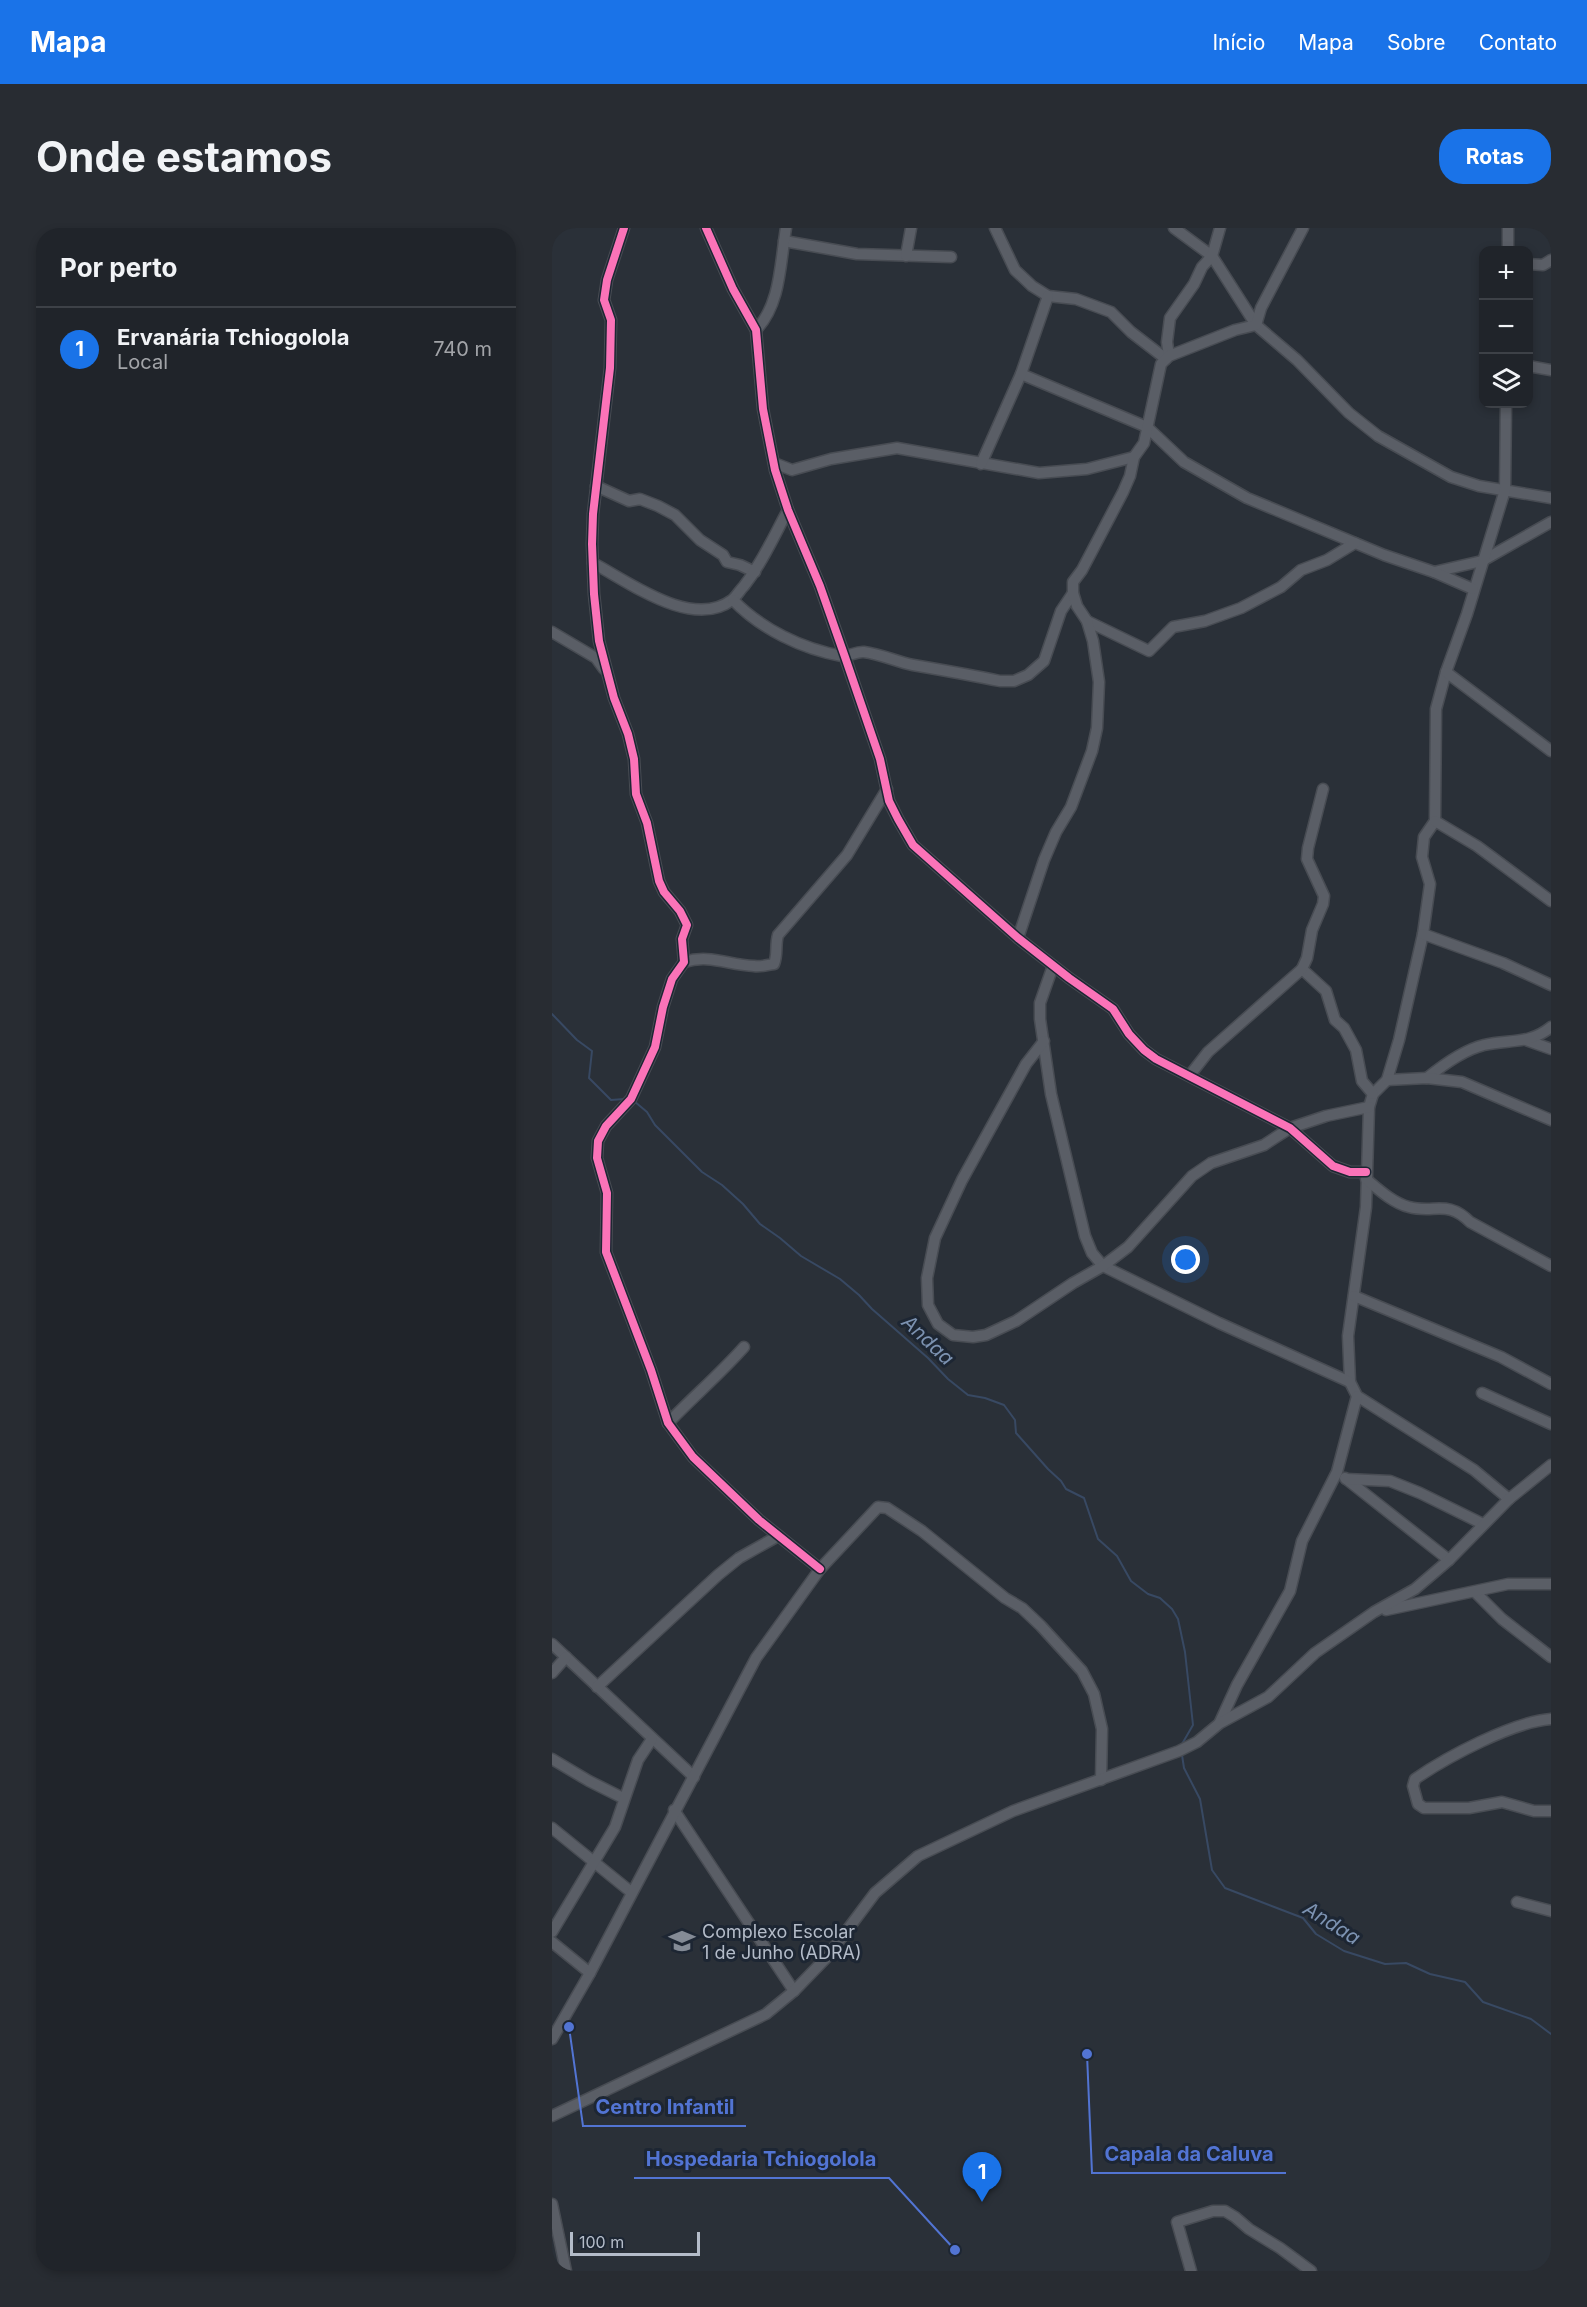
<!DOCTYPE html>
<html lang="pt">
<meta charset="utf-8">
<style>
:root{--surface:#20242a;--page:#282c32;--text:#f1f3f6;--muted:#a2a4a8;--line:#3d4147;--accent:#1a73e8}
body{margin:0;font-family:Inter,sans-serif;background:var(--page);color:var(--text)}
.controls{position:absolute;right:18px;top:18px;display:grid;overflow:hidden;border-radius:12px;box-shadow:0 3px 9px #0003}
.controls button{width:54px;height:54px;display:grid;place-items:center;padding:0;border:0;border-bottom:2px solid var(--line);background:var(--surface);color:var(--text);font:30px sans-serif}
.scale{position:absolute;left:18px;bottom:15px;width:130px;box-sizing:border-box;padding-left:6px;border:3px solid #b4bcc9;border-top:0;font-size:16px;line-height:21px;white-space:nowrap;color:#b4bcc9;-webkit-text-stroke:4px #1d2633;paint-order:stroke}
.you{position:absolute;left:634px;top:1032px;width:21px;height:21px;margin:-15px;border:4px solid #fff;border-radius:50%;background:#1a73e8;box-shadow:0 0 0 9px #1a73e833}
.badge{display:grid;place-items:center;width:39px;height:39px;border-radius:50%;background:var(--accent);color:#fff;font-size:20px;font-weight:700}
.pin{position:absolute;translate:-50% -50px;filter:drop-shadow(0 2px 3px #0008)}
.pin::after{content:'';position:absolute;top:32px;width:21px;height:18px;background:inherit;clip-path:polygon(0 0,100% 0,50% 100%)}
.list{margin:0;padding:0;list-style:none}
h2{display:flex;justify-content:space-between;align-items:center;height:78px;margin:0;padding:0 24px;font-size:26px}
h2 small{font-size:20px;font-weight:400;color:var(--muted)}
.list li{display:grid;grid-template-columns:39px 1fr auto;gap:18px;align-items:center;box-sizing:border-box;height:84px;padding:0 24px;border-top:2px solid var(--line)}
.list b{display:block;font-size:22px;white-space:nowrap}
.list p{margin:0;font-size:20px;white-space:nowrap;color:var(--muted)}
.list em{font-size:20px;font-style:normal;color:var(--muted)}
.icon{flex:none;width:33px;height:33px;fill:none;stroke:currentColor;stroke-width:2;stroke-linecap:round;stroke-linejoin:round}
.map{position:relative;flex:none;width:999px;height:2043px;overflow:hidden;border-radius:24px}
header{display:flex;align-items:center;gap:36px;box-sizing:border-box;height:84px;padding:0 30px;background:var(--accent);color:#fff}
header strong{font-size:28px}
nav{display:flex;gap:33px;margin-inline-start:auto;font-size:21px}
.intro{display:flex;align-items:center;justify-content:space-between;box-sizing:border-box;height:144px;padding:0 36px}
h1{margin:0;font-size:42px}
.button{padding:15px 27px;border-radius:24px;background:var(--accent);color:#fff;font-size:21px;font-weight:700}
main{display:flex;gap:36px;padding:0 36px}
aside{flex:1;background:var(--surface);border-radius:24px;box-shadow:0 3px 9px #0003}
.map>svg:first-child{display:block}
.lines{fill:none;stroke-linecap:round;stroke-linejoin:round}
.stream{stroke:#384963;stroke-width:2}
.street-casing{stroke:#484c53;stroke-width:13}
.street{stroke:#5a5e66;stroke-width:10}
.cycleway-casing{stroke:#1d2633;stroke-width:11}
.cycleway{stroke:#fb73b8;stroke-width:8}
.labels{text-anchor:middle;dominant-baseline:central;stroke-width:6;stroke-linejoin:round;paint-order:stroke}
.poi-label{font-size:18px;fill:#b4bcc9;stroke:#1d2633;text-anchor:start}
.water-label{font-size:20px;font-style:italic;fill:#7c92b1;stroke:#1d2633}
.leader{fill:none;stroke:#5274d3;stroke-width:2}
.callout-dot{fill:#5274d3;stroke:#1d2633;stroke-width:2}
.callout-label{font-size:20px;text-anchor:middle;font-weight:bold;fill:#5274d3;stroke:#1d2633;stroke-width:6;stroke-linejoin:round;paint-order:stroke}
</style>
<header>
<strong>Mapa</strong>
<nav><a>Início</a><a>Mapa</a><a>Sobre</a><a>Contato</a></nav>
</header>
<div class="intro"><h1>Onde estamos</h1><a class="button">Rotas</a></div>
<main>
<aside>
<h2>Por perto<small></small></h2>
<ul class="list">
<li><span class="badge">1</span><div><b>Ervanária Tchiogolola</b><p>Local</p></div><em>740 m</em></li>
</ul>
</aside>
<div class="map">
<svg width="999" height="2043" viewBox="0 0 999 2043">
<rect width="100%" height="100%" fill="#2a3038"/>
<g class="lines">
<!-- stream -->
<g class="stream">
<polyline points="0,786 25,812 40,823 37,850 59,872 72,871"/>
<polyline points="82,873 95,884 103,897 150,944 170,957 191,976 208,996 228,1010 249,1028 288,1051 307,1067 320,1081 376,1130 396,1151 416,1167 433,1170 452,1177 463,1192 464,1205 496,1241 509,1253 514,1261 532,1270 546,1311 565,1328 579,1353 596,1366 608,1370 620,1381 626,1391 633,1424 641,1497 630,1516"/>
<polyline points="630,1527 632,1540 648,1571 660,1642 673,1660 751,1690 764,1706 792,1723 833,1736 854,1735 878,1746 913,1754 931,1774 979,1791 999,1806"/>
</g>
<!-- street casing -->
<g class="street-casing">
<g id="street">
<polyline points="72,0 55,52 52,72 59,92 58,140 41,286 40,316 42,366 47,413 62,470 76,506 82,531 84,566 95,595 107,653 112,664 128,683 135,697 130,711 132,734 120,751 111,779 103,819 79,871 54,898 46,913 45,930 55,965 54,1024 99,1142 116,1195 141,1229 207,1292 268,1341"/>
<polyline points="154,0 181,61 204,102 211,181 223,242 236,282 268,358 293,429 328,531 337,573 346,591 361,617 466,710 517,750 561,781 577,806 592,822 604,831 738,900 781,938 798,944 814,944"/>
<polyline points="443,0 463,42 480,58 496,68 524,71 559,84 579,104 614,131"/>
<polyline points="622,0 660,28 704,97 745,132 797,185 826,208 899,249 927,258 999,270"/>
<polyline points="232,13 305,26 399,29"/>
<polyline points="956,22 956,0"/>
<polyline points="354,28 359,0"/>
<polyline points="976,36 991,37 999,32"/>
<path d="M 204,102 C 229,76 228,35 234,0"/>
<polyline points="617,128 615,114 618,90 642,56 650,39 660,28 668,0"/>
<polyline points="976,138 999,142"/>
<polyline points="469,146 595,199 632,234 695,270 832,327 882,344 930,333 999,294"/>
<polyline points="954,176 953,262 915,386 894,444 884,481 883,593 872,609 870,629 878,656 871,706 847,812 835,852 821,866 817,879 814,979 796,1108 798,1154 805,1168 922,1242 957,1271"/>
<polyline points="222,235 240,242 279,231 345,220 487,245 535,241 582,229"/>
<polyline points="429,236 469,146 496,68"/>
<polyline points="44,258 77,273 88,271 106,278 123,287 148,312 171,327 175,334 188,337 203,344"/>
<path d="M 41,335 C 77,354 140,402 180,372 C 184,369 188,362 192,358 C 210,335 222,308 236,282"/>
<polyline points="882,344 921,361"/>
<path d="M 181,372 C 209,401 250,421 290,428 C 297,429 304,423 312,424 C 329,426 345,434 361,437 C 390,442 419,447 448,453 L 462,453 L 476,447 L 492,433 L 509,383 L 521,365"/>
<polyline points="535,393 597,423 621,399 653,393 689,380 729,359 749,342 775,332 803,315"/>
<polyline points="0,404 44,430 52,441"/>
<polyline points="894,444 999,523"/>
<polyline points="883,593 925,618 999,673"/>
<polyline points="871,706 951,735 999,757"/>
<polyline points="466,710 492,632 504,604 519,579 540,523 545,500 547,454 541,413 535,393 525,378 521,365 521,354 530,342 571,264 578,248 582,229 592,215 609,136 617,128 683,102 704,97 709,80 751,0"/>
<path d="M 132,734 C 158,726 176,737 202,738 C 209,739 215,737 222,736 C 226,726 223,717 226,707 L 295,627 L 335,561"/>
<polyline points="501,738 488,775 488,791 499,866 533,1008 540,1025 551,1038 667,1095 798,1154"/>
<polyline points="750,741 774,763 783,792 792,800 804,822 810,853 821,866"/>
<polyline points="974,812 999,821"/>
<polyline points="492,813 474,836 410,952 383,1010 375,1050 376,1077 386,1096 401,1107 421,1109 434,1107 464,1093 521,1055 551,1038 576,1019 640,948 659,935 712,917 738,900 774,888 817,879"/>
<polyline points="638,847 656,824 750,741 755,730 760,702 771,676 772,668 755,631 756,620 771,561"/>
<path d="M 875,850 C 891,837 911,822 932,817 C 957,811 977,817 999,799"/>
<polyline points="835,852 875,850 910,854 999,892"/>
<path d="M 814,951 C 826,961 841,975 857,979 C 882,986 895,971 918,994 L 999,1038"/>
<polyline points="802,1068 949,1129 999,1156"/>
<polyline points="930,1165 999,1196"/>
<path d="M 116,1195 C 141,1169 168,1146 192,1119"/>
<polyline points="793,1250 897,1332"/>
<polyline points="794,1251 838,1253 868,1265 931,1296"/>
<polyline points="923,1364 950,1391 999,1429"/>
<polyline points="834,1382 956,1356 999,1356"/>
<polyline points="0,1416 142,1549"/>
<polyline points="0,1445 14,1429"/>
<polyline points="45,1459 166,1347 187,1330 226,1308"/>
<path d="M 999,1491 C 960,1494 895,1529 863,1551 L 861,1558 L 866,1576 L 872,1580 L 917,1580 L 950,1574 L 982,1583 L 999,1583"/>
<polyline points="668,1494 685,1457 738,1363 750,1313 785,1244 805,1168"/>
<polyline points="0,1531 37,1553 71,1570"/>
<polyline points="122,1582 242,1763"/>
<polyline points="0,1600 79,1664"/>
<polyline points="965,1674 999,1683"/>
<polyline points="0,1704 63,1599 86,1532 100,1511"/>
<polyline points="0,1714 38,1745"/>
<polyline points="0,1811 38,1745 204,1430 268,1341 326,1279 335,1280 370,1303 453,1370 470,1380 489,1398 530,1443 542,1466 550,1501 549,1552"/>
<polyline points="0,1888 214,1786 242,1763 275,1729 323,1665 366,1628 461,1583 627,1523 645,1514 668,1495 716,1469 763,1425 822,1384 863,1361 897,1332 957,1271 999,1237"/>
<polyline points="0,1976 14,2043"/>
<polyline points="639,2043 625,1994 661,1983 673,1983 683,1989 697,2001 728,2020 759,2043"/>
<polyline points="998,2043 999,2041"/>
</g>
</g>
<!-- street -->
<use href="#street" class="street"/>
<!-- cycleway casing -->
<g class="cycleway-casing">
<g id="cycleway">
<polyline points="72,0 55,52 52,72 59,92 58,140 41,286 40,316 42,366 47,413 62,470 76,506 82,531 84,566 95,595 107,653 112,664 128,683 135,697 130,711 132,734 120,751 111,779 103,819 79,871 54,898 46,913 45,930 55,965 54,1024 99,1142 116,1195 141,1229 207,1292 268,1341"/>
<polyline points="154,0 181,61 204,102 211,181 223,242 236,282 268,358 293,429 328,531 337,573 346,591 361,617 466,710 517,750 561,781 577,806 592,822 604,831 738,900 781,938 798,944 814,944"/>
</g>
</g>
<!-- cycleway -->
<use href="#cycleway" class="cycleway"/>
</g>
<!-- icons -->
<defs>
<g id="school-bare" transform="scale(2.07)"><path d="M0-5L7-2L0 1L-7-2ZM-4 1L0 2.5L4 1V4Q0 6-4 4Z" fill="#848b96" stroke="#1d2633" stroke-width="2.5" paint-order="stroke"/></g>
</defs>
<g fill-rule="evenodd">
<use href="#school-bare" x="130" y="1713"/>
</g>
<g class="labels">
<!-- poi labels -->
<g class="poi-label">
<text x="150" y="1703">Complexo Escolar<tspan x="150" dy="21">1 de Junho (ADRA)</tspan></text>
</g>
<!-- water labels -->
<g class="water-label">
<text transform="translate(376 1112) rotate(43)">Andaa</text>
<text transform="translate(780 1695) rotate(32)">Andaa</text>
</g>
</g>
<!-- callouts -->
<path class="leader" d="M17 1799L31 1898H194M535 1826L540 1945H734M403 2022L337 1950H82"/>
<g class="callout-dot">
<circle cx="17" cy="1799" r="6"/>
<circle cx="535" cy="1826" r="6"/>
<circle cx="403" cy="2022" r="6"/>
</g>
<g class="callout-label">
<text x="113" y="1886">Centro Infantil</text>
<text x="637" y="1933">Capala da Caluva</text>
<text x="209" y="1938">Hospedaria Tchiogolola</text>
</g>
</svg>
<div class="controls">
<button>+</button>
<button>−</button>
<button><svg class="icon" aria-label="layers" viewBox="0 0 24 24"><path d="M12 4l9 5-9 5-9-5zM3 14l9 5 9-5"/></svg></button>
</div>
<div class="scale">100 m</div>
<div class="you"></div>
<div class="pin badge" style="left:430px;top:1974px">1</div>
</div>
</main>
